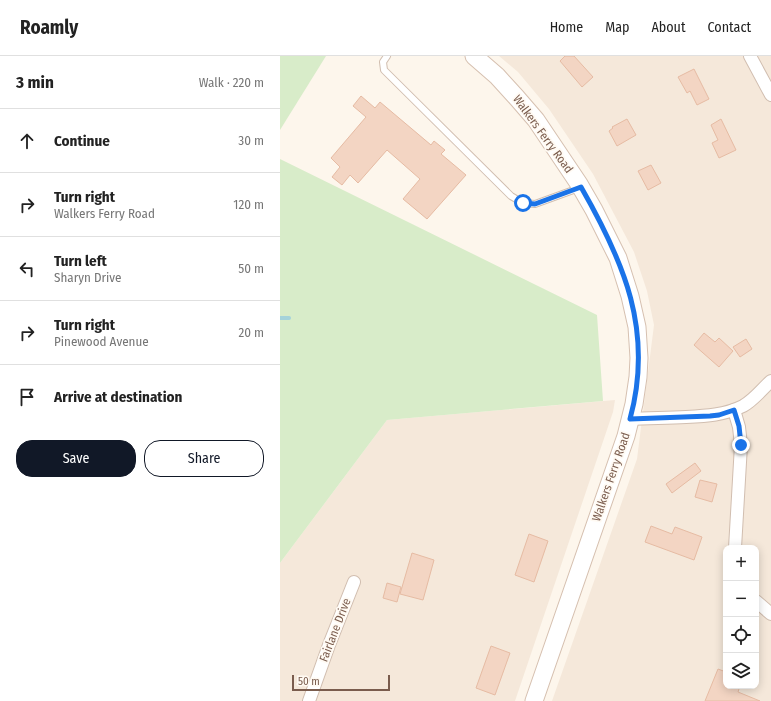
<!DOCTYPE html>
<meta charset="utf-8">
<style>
:root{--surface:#fff;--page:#f2f2f2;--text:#222;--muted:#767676;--line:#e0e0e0;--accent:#111827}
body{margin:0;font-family:"Fira Sans Condensed",sans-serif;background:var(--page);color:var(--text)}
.controls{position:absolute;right:12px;bottom:12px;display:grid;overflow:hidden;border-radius:8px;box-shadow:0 2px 10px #0003}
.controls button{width:36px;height:36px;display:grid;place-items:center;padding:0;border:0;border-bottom:1px solid var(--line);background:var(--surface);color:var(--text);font:20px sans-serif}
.scale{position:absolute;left:12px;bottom:10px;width:98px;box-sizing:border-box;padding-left:4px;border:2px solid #7a5c4d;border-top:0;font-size:11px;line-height:14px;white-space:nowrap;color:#7a5c4d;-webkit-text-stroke:3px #fffaf3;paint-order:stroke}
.stop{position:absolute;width:12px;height:12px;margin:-9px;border:3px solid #1a73e8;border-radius:50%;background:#fff}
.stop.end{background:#1a73e8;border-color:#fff;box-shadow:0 1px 4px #0008}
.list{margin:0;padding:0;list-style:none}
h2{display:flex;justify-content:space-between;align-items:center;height:52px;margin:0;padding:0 16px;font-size:17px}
h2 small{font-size:13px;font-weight:400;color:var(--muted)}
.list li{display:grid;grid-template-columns:26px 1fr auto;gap:12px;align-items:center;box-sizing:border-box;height:64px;padding:0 16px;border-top:1px solid var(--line)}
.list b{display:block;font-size:15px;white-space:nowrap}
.list p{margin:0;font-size:13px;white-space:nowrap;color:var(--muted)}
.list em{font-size:13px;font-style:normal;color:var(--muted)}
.actions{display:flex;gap:8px;padding:12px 16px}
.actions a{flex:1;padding:9px 0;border:1px solid var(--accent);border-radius:16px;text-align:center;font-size:14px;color:var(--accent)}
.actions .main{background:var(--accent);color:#fff}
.icon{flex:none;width:22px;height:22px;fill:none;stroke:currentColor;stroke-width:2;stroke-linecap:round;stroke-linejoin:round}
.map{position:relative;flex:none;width:491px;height:645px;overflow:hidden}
header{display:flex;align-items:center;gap:24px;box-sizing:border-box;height:56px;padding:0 20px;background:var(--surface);border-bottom:1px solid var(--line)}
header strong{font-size:19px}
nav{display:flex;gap:22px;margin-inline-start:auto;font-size:14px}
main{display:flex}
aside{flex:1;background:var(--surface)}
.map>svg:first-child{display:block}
.residential{fill:#f5e8da;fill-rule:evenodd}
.green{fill:#d8ecc9}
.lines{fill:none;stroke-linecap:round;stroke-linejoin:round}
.stream{stroke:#a5d3da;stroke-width:4}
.building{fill:#f3d5c3;stroke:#e6bba3}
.lane-casing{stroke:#d1beb0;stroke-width:8}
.street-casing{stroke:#d1beb0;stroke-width:14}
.secondary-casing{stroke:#d6c0b0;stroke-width:19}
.lane{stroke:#fff;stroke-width:6}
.street{stroke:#fff;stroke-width:12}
.secondary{stroke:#fff;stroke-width:17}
.route{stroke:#1a73e8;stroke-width:5}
.labels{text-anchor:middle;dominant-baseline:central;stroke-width:3.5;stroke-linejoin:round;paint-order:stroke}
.street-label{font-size:12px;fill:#7a5c4d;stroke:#fffaf3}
</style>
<header>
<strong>Roamly</strong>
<nav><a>Home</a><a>Map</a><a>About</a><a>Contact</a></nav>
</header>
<main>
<aside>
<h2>3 min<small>Walk · 220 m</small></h2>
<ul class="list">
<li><svg class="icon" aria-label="ahead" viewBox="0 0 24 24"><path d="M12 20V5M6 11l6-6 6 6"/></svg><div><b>Continue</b></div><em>30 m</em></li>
<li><svg class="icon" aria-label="right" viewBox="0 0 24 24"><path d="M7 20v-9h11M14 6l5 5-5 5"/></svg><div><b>Turn right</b><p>Walkers Ferry Road</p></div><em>120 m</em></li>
<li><svg class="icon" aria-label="left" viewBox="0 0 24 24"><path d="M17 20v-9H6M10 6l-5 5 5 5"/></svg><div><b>Turn left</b><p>Sharyn Drive</p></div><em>50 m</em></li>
<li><svg class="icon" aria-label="right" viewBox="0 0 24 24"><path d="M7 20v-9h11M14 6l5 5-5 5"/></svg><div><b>Turn right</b><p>Pinewood Avenue</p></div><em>20 m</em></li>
<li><svg class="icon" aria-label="arrive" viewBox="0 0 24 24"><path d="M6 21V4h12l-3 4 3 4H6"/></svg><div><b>Arrive at destination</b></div></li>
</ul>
<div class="actions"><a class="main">Save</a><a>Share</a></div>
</aside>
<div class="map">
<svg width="491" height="645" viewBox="0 0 491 645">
<rect width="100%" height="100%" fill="#fdf6ec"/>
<!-- residential -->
<g class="residential">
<path d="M 219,0 L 491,0 L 491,645 L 272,645 L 357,403 L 374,269 L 367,235 L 354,196 L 313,118 L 269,53 L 238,16 ZM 446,492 L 476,492 L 476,630 L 446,630 Z"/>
<polygon points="335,344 333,356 235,645 0,645 0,507 107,364"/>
</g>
<!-- green -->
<g class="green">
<polygon points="0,0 46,0 0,74"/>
<polygon points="0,103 317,259 323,345 107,364 0,507"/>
</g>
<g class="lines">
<!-- stream -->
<polyline class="stream" points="0,262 9,262"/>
</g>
<!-- building -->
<g class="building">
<polygon points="285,0 294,0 313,21 302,31 280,5"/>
<polygon points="414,13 429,43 417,49 410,35 407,37 398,21"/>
<polygon points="81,40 95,52 100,46 151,89 154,85 165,94 161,98 186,119 147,163 123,143 140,123 107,94 78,127 70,119 62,129 52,121 60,111 51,102 86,61 73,50"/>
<polygon points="347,63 356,79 337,90 329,75 333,72 332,71"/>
<polygon points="441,63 456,94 439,102 432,87 438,84 431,69"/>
<polygon points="371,109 381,127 368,134 358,115"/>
<polygon points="424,277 435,286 439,282 453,295 439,311 414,289"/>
<polygon points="466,283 472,293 460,301 453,291"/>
<polygon points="415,407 421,415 392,437 386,428"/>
<polygon points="420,424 437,428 432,446 415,441"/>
<polygon points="371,470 392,478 395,471 422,481 414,504 365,486"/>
<polygon points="249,478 268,485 254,526 235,519"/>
<polygon points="132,497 154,504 143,544 120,538"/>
<polygon points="107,527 121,531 117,546 103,542"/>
<polygon points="211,590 230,597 215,639 196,632"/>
<polygon points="438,613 446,616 446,630 460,630 458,636 480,645 425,645"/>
</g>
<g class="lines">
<!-- lane casing -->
<g class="lane-casing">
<polyline id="lane" points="107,0 103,6 104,14 231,140 243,147 255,148 299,132"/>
</g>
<!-- street casing -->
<g class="street-casing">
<g id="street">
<polyline points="470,0 491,39"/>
<polyline points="454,354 459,371 461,389 455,492"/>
<path d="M 350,363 C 369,362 387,362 406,361 C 426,360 445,359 463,350 C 474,344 482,333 491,325"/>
<polyline points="476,545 491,558"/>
<polyline points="29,645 49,589 74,526"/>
</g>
</g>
<!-- secondary casing -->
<g class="secondary-casing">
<polyline id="secondary" points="194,0 217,20 237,42 256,64 299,128 314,154 338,202 350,240 357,271 359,302 358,321 354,348 346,380 254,645"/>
</g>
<!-- lane -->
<use href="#lane" class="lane"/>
<!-- street -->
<use href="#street" class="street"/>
<!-- secondary -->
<use href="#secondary" class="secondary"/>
</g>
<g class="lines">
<!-- route -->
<path class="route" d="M 243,147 L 255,148 L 301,131 C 344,206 374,275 350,363 L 430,360 L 439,359 L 454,354 L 459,370 L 461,389"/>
</g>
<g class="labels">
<!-- street labels -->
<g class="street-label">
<text transform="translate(263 78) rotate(54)">Walkers Ferry Road</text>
<text transform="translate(331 421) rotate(-71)">Walkers Ferry Road</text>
<text transform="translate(55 574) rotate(-69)">Fairlane Drive</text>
</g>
</g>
</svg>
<div class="controls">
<button>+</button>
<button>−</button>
<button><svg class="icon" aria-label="locate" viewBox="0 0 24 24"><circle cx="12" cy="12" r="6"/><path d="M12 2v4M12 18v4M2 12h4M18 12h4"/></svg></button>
<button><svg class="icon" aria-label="layers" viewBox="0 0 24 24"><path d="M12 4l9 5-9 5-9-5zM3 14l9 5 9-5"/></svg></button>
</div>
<div class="scale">50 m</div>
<div class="stop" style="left:243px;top:147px"></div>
<div class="stop end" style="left:461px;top:389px"></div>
</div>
</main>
